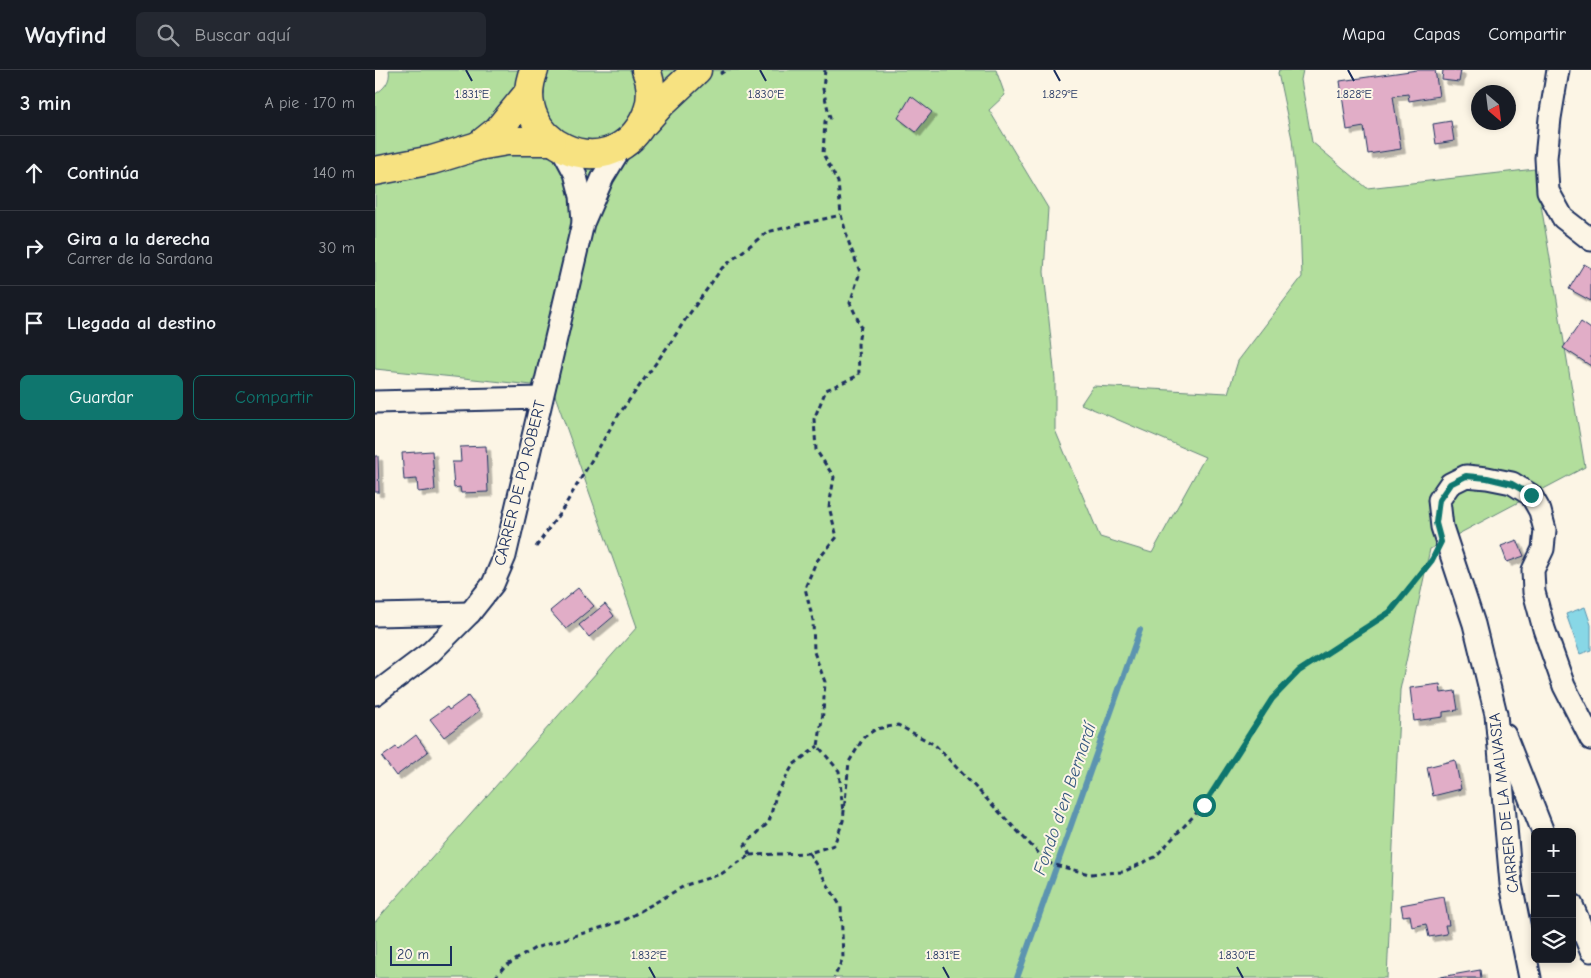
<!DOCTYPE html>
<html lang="es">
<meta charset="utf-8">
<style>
:root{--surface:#171b24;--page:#242831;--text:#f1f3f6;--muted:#9ea1a6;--line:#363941;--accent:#0f766e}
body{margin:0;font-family:"Comic Neue",sans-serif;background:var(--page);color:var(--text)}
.controls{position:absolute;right:15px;bottom:15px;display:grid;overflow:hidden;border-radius:8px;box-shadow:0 2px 8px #0003}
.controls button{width:45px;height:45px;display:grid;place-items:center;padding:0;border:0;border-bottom:1px solid var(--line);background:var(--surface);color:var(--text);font:25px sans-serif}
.compass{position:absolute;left:1096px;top:15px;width:45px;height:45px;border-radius:50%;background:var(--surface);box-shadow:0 2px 8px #0003;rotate:152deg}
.scale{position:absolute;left:15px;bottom:12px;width:62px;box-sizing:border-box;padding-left:5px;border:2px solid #1b2f5e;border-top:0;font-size:14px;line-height:18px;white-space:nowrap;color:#1b2f5e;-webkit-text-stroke:4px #fcf5e5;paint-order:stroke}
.stop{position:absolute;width:15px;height:15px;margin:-11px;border:4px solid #0f766e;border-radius:50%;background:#fff}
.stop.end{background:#0f766e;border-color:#fff;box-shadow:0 1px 5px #0008}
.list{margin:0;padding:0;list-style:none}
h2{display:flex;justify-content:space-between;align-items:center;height:65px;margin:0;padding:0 20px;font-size:21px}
h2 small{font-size:16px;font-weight:400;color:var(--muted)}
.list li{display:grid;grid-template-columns:32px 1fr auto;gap:15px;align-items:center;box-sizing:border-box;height:75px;padding:0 20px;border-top:1px solid var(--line)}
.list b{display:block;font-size:19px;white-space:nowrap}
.list p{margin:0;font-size:16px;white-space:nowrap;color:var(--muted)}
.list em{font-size:16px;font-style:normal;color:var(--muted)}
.actions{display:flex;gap:10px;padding:15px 20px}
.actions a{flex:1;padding:11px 0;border:1px solid var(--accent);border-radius:8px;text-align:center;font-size:18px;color:var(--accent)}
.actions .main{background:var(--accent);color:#fff}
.icon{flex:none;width:28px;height:28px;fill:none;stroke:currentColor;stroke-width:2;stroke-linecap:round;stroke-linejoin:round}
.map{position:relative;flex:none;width:1216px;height:908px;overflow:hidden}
header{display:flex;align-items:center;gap:30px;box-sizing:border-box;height:70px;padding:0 25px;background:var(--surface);border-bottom:1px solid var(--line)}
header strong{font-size:24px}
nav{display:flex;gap:28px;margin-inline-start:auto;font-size:18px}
.search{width:350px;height:45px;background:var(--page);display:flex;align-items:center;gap:12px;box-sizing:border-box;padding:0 18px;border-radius:8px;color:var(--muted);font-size:19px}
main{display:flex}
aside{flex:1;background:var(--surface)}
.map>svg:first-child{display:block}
.green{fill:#b2de9c;stroke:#66867d}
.water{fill:#88d7e6;stroke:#5c94b0}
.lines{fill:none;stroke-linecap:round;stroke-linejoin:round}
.stream{stroke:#5c94b0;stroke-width:6}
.building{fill:#e1adc7;stroke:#1b2f5e;filter:url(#shadow)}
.minor-casing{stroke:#1b2f5e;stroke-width:25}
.major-casing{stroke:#1b2f5e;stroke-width:31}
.path{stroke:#1b2f5e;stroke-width:3;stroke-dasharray:5 4;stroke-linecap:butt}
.minor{stroke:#fcf5e5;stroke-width:21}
.major{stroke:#f7e281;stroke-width:28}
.route{stroke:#0f766e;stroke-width:6}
.ticks{fill:none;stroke:#1b2f5e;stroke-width:2}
.labels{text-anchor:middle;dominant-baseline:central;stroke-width:4;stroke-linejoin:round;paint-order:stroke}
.street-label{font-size:16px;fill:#1b2f5e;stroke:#fcf5e5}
.water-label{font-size:18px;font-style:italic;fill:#365980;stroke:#fcf5e5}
.ticks-label{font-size:12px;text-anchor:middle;fill:#1b2f5e;stroke:#fcf5e5;stroke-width:4;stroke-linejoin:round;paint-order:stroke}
</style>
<header>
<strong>Wayfind</strong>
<div class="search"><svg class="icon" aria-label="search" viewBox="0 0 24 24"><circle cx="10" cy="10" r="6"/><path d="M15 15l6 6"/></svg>Buscar aquí</div>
<nav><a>Mapa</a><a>Capas</a><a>Compartir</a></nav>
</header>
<main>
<aside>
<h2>3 min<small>A pie · 170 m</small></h2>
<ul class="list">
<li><svg class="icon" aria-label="ahead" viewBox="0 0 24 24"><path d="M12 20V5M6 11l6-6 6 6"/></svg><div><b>Continúa</b></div><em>140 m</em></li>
<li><svg class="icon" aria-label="right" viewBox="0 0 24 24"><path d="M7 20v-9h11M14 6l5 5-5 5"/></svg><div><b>Gira a la derecha</b><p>Carrer de la Sardana</p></div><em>30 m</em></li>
<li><svg class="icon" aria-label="arrive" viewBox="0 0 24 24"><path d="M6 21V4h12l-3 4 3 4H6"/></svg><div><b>Llegada al destino</b></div></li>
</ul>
<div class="actions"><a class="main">Guardar</a><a>Compartir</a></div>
</aside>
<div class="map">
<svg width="1216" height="908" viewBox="0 0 1216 908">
<defs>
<filter id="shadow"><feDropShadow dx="4.5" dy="4.5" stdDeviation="0" flood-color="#0004"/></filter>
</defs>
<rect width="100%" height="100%" fill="#fcf5e5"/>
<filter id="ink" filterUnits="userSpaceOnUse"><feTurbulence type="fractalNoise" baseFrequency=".02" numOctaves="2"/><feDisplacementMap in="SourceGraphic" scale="10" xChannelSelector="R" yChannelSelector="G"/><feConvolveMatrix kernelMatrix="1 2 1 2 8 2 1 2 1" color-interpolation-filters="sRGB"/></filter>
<g filter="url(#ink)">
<!-- green -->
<path class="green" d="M 14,0 L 621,0 L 630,25 L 614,40 L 673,138 L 669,202 L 680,309 L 680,360 L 725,467 L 777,483 L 830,387 L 706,334 L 718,316 L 853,323 L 863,291 L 927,207 L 925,149 L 917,69 L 903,3 L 904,0 L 928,0 L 926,10 L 937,72 L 992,118 L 1160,99 L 1210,397 L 1055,479 L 1025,620 L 1012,908 L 0,908 L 0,852 L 262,557 L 177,317 L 0,299 L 0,24 C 9,19 16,11 14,0 Z"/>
<!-- water -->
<polygon class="water" points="1210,537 1216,555 1216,580 1205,584 1191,544"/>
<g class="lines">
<!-- stream -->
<polyline class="stream" points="642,908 765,560"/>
</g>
<!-- building -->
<g class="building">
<polygon points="1042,0 1060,0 1064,26 1034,31 1033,24 1018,26 1026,79 993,84 989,57 972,60 965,11"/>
<polygon points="1068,0 1086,0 1084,12 1067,10"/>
<polygon points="536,26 557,42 541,62 523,48"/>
<polygon points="1076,51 1079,71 1061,74 1058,54"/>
<polygon points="1209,194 1216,198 1216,231 1194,219"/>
<polygon points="1206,252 1216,259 1216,296 1188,278"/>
<polygon points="111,376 113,422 86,423 85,417 79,418 77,392 86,392 85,377"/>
<polygon points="57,381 60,420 43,422 42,409 29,410 27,383"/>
<polygon points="0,386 3,386 4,422 0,422"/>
<polygon points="1142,470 1149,486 1132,492 1126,476"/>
<polygon points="203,518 219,536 191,559 175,541"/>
<polygon points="230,534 239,546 214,567 204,555"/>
<polygon points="1065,614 1066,623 1080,621 1083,640 1068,642 1068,647 1039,651 1035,618"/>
<polygon points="93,626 104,641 69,667 55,649 72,637 74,640"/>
<polygon points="41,665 53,682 21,706 7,687 21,677 23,679"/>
<polygon points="1080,690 1086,719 1058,726 1052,697"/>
<polygon points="1069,827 1074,855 1070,855 1072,864 1054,867 1051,854 1037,857 1035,845 1028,846 1026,835"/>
<polygon points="1105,900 1106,908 1060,908"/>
</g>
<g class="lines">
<!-- minor casing -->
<g class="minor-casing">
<g id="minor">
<polyline points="1183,0 1175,48 1171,88 1173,121 1188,148 1216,170"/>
<polyline points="186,77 200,103 206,126 208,151"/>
<polyline points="0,332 166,328"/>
<polyline points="0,545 95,543"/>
<polyline points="0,624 56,582 95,543 118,514 130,486 208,153 228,107 248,74"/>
<polyline points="1130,665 1168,762"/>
<polyline points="1197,835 1216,881"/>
<polyline points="1155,908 1136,814 1121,644 1099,554 1067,457 1064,430 1075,414 1091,406 1112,408 1137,413 1156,425 1165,441 1170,460 1168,479 1158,500 1159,522 1169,559 1189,616 1216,669"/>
</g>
</g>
<!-- major casing -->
<g class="major-casing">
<g id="major">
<path d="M 159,0 C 131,71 231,119 268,52 C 277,36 278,17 271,0"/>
<polyline points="270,52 288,32 322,0"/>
<polyline points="103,76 123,60 154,22"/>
<polyline points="0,101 57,90 103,76 132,71 176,71"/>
</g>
</g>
<!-- path -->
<g class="path">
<polyline points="450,0 448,19 455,48 450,51 448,84 463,112 466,145 474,173 485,202 475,233 486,256 483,274 484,305 451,320 439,349 441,380 459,407 454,437 462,467 441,492 430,518 438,550 439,582 450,612 448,643 443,676 464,701 468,743"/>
<polyline points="345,4 351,0"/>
<polyline points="161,477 189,437 242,347 296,272 310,250 347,198 392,162 466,145"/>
<polyline points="434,783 466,837 468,888 459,908"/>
<polyline points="375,785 434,783 459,775 468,751 474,692 489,667 501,659 523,655 560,675 673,793 714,804 748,802 780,787 829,735 897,629 924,601 1015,542 1056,491"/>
<polyline points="375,785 370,775 394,752 401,725 418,695 443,676"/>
<polyline points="120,908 129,897 160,878 248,851 311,815 346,804 375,785"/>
</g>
<!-- minor -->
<use href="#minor" class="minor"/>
<!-- major -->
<use href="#major" class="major"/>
</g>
</g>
<g class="lines" filter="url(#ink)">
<!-- route -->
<polyline class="route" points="829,735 897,629 924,601 1015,542 1057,490 1066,472 1061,453 1064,430 1075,414 1091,406 1112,408 1137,414 1156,425"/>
</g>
<!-- ticks -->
<path class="ticks" d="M 91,0 L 97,11M 385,0 L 391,11M 679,0 L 685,11M 973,0 L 979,11M 274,897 L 280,908M 568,897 L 574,908M 862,897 L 868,908"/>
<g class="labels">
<!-- street labels -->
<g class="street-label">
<text transform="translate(145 413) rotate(-76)">CARRER DE PO ROBERT</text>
<text transform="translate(1129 733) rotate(-96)">CARRER DE LA MALVASIA</text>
</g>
<!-- water labels -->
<g class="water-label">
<text transform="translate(690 729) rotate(-71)">Fondo d'en Bernardí</text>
</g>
</g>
<g class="ticks-label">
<text x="97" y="28">1.831°E</text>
<text x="391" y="28">1.830°E</text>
<text x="685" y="28">1.829°E</text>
<text x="979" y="28">1.828°E</text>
<text x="274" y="889">1.832°E</text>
<text x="568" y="889">1.831°E</text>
<text x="862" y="889">1.830°E</text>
</g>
</svg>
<div class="controls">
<button>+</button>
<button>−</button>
<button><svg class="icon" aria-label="layers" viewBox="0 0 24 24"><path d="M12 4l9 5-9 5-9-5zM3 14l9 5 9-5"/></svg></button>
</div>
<svg class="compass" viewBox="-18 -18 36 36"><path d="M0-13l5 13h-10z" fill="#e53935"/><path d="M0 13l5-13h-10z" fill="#9ea1a6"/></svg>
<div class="scale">20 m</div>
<div class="stop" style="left:829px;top:735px"></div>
<div class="stop end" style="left:1156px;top:425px"></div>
</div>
</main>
